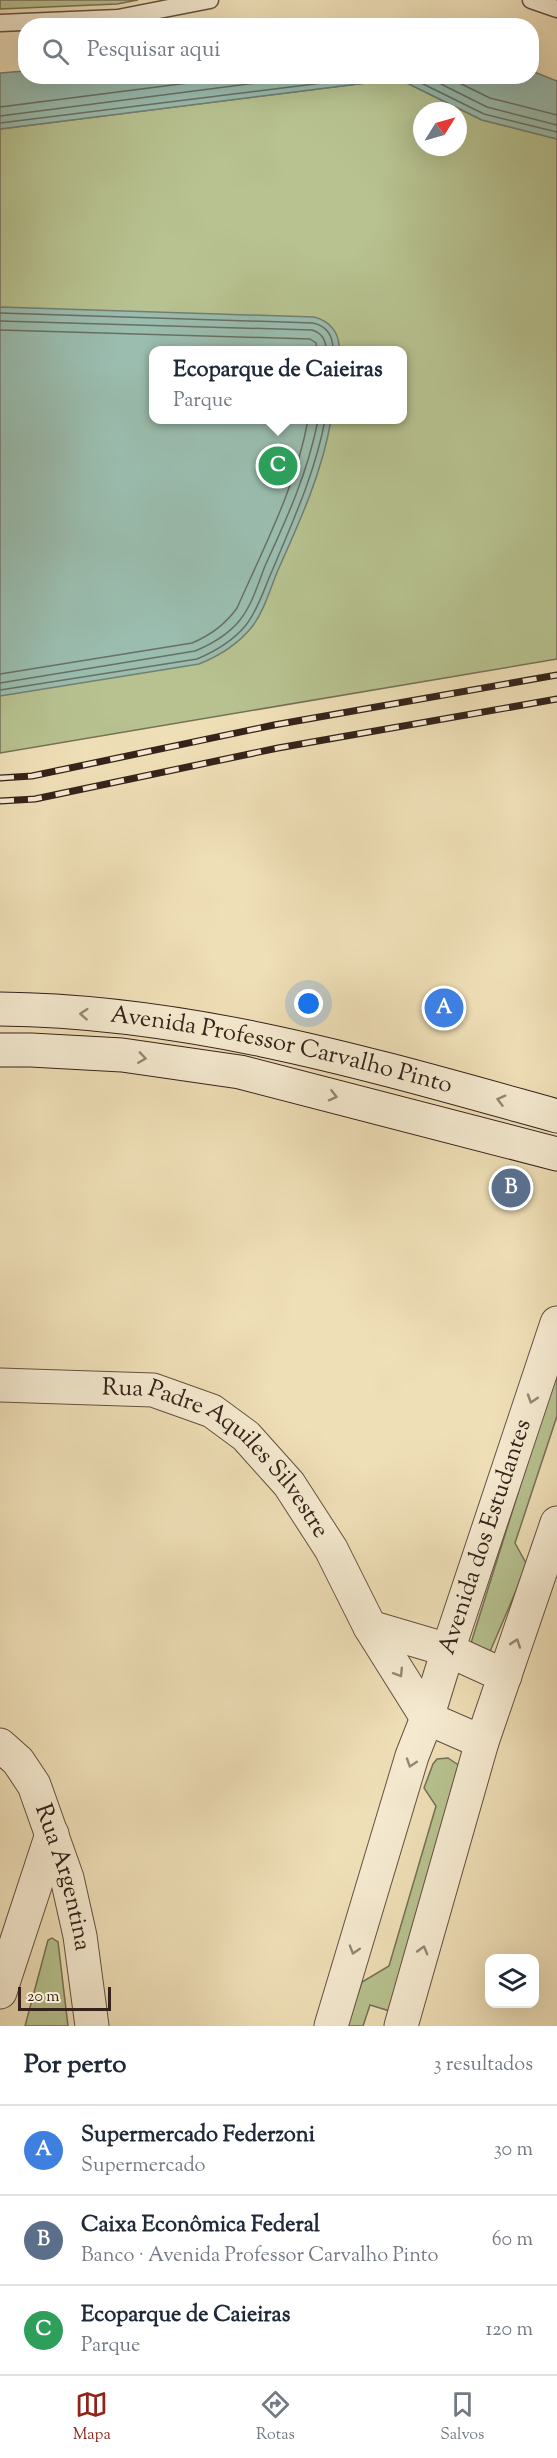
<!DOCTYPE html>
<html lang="pt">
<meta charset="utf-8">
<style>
:root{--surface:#fff;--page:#f2f2f3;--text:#1f2937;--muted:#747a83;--line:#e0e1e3;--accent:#8f2418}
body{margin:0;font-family:"Sorts Mill Goudy",serif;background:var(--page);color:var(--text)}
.controls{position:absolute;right:18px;bottom:18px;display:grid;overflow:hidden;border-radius:12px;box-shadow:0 6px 24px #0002}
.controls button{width:54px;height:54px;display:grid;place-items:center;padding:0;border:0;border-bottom:2px solid var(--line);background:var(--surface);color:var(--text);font:30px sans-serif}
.compass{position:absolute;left:413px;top:102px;width:54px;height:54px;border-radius:50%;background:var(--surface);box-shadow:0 6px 24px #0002;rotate:53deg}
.scale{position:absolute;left:18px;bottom:15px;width:93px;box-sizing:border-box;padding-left:6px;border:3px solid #35221a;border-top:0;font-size:16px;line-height:21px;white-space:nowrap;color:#35221a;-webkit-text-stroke:4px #f5ead0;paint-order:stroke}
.you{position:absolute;left:309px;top:1004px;width:21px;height:21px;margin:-15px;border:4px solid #fff;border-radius:50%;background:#1a73e8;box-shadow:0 0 0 9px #1a73e833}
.badge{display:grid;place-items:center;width:39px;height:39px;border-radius:50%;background:var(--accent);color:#fff;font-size:20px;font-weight:700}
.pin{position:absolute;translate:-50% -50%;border:3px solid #fff;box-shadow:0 2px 6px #0006}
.popup{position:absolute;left:149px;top:346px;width:258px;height:78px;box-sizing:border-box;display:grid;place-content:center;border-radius:12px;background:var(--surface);filter:drop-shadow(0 2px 4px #0005);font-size:20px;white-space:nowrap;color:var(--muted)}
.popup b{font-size:22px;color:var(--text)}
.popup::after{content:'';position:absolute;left:50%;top:100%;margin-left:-12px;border:12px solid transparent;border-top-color:var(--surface)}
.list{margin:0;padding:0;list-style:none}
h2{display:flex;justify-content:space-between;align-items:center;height:78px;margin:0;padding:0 24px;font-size:26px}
h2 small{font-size:20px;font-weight:400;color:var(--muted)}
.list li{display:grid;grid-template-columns:39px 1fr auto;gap:18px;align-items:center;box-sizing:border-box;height:90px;padding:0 24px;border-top:2px solid var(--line)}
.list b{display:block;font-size:22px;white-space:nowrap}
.list p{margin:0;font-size:20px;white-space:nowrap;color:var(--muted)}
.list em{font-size:20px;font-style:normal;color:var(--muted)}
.icon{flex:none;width:33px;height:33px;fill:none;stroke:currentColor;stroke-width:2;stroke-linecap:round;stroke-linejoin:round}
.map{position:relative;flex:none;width:557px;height:2026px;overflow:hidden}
.search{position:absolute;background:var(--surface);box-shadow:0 6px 24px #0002;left:18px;right:18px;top:18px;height:66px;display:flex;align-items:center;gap:15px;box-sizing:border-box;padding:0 21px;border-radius:24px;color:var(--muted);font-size:22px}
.sheet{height:348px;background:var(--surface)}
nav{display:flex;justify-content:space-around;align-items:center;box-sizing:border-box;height:84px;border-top:2px solid var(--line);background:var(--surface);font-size:16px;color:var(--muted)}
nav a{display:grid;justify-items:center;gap:3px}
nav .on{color:var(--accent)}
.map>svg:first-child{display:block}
.green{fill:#b7c290;stroke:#767255;stroke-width:1.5;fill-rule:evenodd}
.water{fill:#9abdaf;stroke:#727f73;stroke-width:1.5}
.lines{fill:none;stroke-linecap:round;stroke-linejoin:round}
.shore{stroke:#687064;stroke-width:1.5}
.lane-casing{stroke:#645141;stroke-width:19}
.street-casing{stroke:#645141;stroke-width:35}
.secondary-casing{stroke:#35221a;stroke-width:35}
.lane{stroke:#f5ead0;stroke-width:16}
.street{stroke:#f5ead0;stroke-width:33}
.secondary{stroke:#f5ead0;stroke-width:33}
.rail-casing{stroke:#35221a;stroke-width:7}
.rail{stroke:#f5ead0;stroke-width:4.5;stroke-dasharray:14;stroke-linecap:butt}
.oneway{stroke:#958675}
.labels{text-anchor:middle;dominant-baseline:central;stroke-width:5;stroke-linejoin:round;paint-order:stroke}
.street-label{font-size:24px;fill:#35221a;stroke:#f5ead0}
</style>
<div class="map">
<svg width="557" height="2026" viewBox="0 0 557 2026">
<rect width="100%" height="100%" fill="#efdfb7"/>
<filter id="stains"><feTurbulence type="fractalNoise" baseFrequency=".00333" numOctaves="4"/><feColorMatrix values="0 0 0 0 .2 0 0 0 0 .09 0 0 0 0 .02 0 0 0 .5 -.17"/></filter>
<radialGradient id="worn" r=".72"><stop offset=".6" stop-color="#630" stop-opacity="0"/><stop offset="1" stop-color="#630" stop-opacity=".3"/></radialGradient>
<!-- green -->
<g class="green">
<polygon points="0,0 138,0 117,4 0,9"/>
<path d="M 405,82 L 482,120 L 557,139 L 557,659 L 0,753 L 0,129 L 366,83 ZM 422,111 L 458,111 L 458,147 L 422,147 ZM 154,350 L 403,350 L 403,420 L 154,420 Z"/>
<polygon points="557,1369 557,1416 515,1543 527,1565 489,1654 471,1643"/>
<polygon points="448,1758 460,1766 393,2012 370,2005 363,2026 347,2026 362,1982 389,1966 436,1806 424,1788 433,1764 437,1759"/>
<polygon points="52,1938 58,1942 68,2026 25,2026 48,1940"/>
</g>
<!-- water -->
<g class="water">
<polygon points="367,21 388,25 316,25"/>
<polygon points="25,71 26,76 532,76 532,71 557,81 557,139 482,120 405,82 366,83 0,129 0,73"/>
<path d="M 0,307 L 314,317 C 330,321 340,333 339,350 L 154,350 L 154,420 L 331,420 C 322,473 300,521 278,570 C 270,589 264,612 251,628 C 237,645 219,656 199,664 L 0,696 Z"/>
</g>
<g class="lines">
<!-- shore -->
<g class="shore">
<polyline points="407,76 484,114 557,132"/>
<polyline points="425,76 487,107 557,125"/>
<polyline points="445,76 490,98 557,115"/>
<polyline points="0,107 243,76"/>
<polyline points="0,116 311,76"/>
<polyline points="0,123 379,76"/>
<path d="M 0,313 L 313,323 C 327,326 333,336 333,350"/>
<path d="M 0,321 L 312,330 C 322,333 326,340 326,350"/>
<polyline points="0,330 310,339 316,343 317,350"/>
<path d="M 0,674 L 192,643 C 211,635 225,625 237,608 C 264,547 296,486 308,420"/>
<path d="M 0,683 L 195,651 C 212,644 228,635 240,620 C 252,605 258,584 265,566 C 287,518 308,472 318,420"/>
<path d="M 0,690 L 197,659 C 216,651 233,641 246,625 C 258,610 264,589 272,571 C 293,521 315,473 325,420"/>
</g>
<!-- lane casing -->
<g class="lane-casing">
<g id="lane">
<polyline points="531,0 557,9"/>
<polyline points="0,23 118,18 210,0"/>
</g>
</g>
<!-- street casing -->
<g class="street-casing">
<g id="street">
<path id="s1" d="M 0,1385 L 153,1390 L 212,1411 L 246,1436 L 289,1484 L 331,1549 L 370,1627 L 427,1718 L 482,1742"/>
<polyline points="370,1627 448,1650 505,1676"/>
<path id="s2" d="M 0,1745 L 18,1761 L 34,1785 L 67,1878 L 80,1936 L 92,2026"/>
<polyline points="0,1992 52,1834"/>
<path id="s3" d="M 331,2026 L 412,1756 L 427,1718 L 448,1650 L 557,1323"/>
<polyline points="401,2026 482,1742 557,1523"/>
</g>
</g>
<!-- secondary casing -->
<g class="secondary-casing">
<g id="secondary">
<path id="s4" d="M 0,1009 C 193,1011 373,1065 557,1116"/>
<polyline points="0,1050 31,1050 122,1055 240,1072 557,1154"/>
</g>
</g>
<!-- lane -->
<use href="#lane" class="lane"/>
<!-- street -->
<use href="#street" class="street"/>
<!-- secondary -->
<use href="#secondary" class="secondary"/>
<!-- rail casing -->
<g class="rail-casing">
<g id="rail">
<polyline points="0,778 32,776 274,725 557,675"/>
<polyline points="0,801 35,799 278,748 557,699"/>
</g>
</g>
<!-- rail -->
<use href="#rail" class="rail"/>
</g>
<!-- one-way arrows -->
<defs><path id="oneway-chevron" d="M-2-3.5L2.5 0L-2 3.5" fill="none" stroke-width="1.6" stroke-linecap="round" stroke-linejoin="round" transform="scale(1.5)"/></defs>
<g class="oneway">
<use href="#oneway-chevron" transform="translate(84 1014) rotate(-176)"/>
<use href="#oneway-chevron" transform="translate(142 1058) rotate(8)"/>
<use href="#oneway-chevron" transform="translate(333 1096) rotate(14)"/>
<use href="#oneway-chevron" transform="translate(501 1100) rotate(-165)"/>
<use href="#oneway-chevron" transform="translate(532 1399) rotate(108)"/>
<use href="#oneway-chevron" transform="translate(516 1643) rotate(-71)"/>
<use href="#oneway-chevron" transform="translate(399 1673) rotate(58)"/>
<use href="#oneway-chevron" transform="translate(411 1763) rotate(108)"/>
<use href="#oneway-chevron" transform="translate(354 1950) rotate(107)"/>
<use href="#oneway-chevron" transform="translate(423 1950) rotate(-74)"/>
</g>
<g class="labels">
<!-- street labels -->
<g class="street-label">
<text stroke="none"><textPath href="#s4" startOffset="285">Avenida Professor Carvalho Pinto</textPath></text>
<text stroke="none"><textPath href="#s1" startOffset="243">Rua Padre Aquiles Silvestre</textPath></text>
<text stroke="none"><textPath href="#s3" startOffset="513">Avenida dos Estudantes</textPath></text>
<text stroke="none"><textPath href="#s2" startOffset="150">Rua Argentina</textPath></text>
</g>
</g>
<rect width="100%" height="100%" filter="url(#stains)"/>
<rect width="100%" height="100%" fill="url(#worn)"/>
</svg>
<div class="controls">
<button><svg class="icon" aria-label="layers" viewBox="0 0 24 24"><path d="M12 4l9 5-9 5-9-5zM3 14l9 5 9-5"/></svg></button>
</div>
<svg class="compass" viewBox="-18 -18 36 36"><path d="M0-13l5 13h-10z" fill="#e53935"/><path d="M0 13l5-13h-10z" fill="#747a83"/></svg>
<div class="scale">20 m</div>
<div class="you"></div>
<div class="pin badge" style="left:444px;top:1008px;background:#3f7fe0">A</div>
<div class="pin badge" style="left:511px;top:1188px;background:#5c6f8a">B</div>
<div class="pin badge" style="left:278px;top:466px;background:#2e9e5b">C</div>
<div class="popup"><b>Ecoparque de Caieiras</b>Parque</div>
<div class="search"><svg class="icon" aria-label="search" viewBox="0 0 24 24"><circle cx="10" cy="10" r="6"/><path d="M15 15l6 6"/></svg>Pesquisar aqui</div>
</div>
<section class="sheet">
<h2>Por perto<small>3 resultados</small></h2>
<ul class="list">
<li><span class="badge" style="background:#3f7fe0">A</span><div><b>Supermercado Federzoni</b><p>Supermercado</p></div><em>30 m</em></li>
<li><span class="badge" style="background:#5c6f8a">B</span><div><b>Caixa Econômica Federal</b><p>Banco · Avenida Professor Carvalho Pinto</p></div><em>60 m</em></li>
<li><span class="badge" style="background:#2e9e5b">C</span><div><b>Ecoparque de Caieiras</b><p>Parque</p></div><em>120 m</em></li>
</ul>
</section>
<nav>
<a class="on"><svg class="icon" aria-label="map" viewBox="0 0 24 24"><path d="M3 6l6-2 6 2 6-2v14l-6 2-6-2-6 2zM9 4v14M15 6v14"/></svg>Mapa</a>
<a><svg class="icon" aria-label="directions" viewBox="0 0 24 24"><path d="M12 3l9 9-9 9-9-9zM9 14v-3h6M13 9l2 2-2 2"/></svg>Rotas</a>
<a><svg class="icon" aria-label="saved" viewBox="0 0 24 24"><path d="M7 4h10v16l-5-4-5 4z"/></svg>Salvos</a>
</nav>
